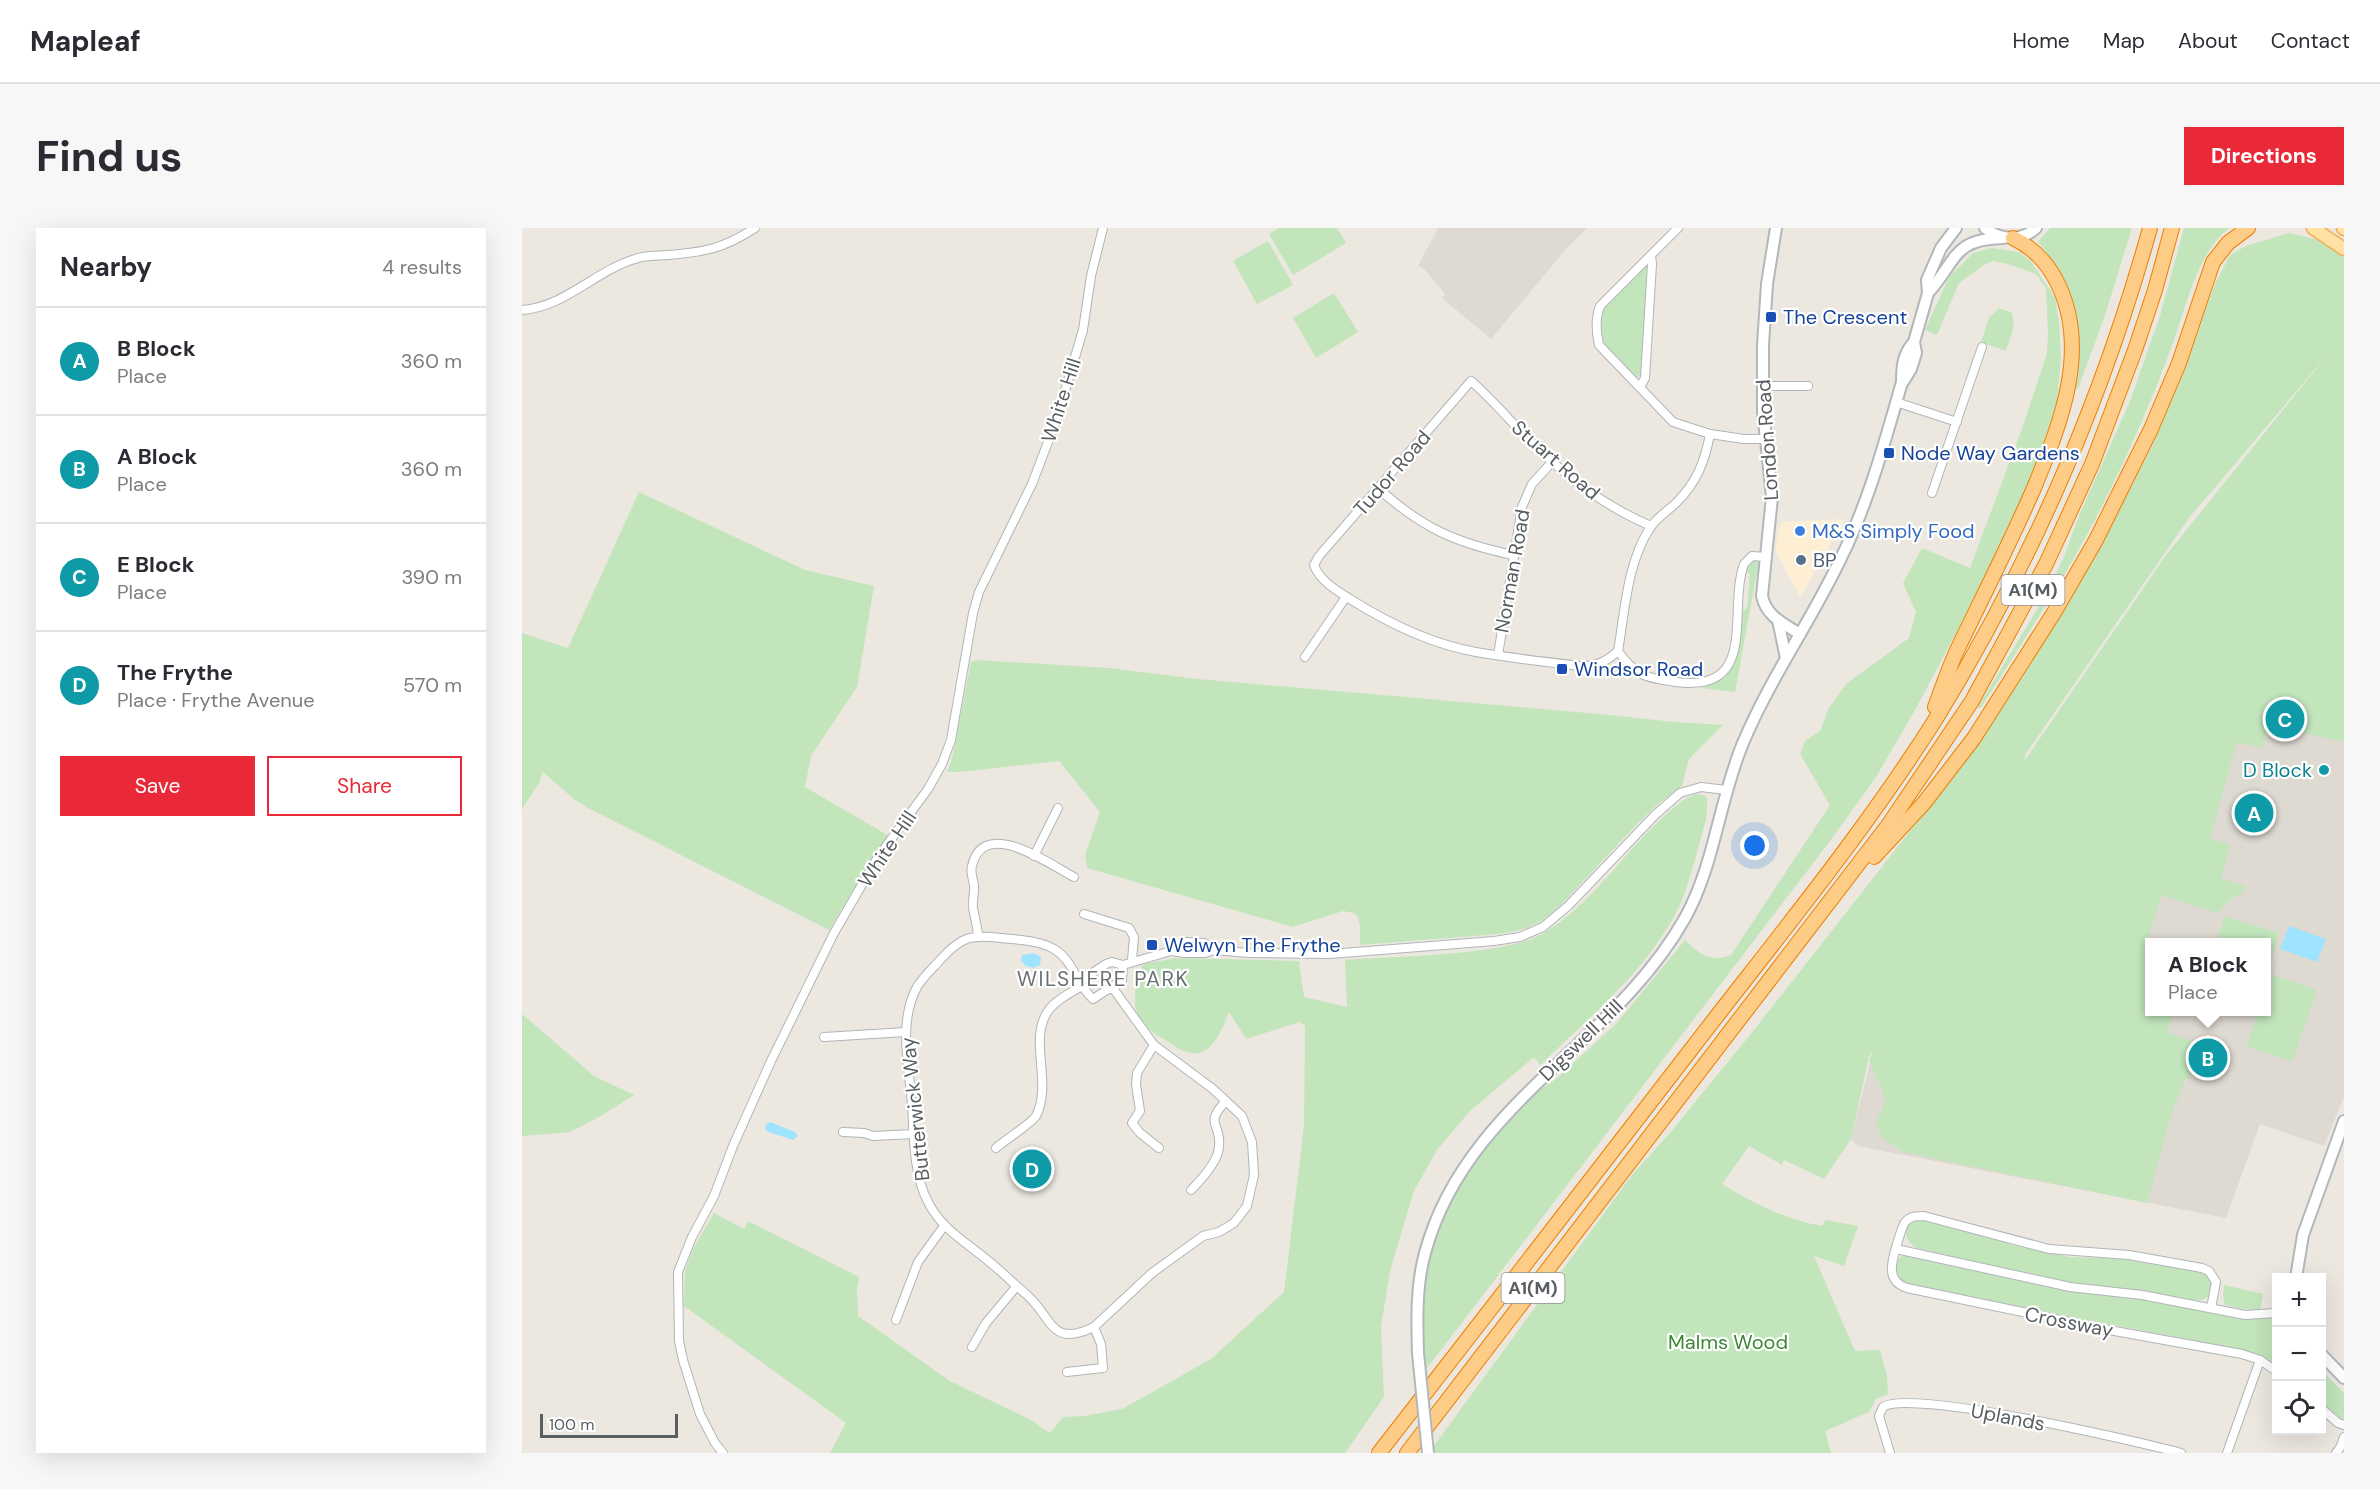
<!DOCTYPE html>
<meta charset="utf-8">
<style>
:root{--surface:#fff;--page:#f7f7f7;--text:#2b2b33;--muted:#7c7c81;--line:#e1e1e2;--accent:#ea2938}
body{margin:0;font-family:"DM Sans",sans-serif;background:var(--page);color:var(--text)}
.controls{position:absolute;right:18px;bottom:18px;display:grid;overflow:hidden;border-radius:0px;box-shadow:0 6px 24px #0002}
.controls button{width:54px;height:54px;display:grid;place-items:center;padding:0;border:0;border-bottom:2px solid var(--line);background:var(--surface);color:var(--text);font:30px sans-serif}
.scale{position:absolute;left:18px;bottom:15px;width:138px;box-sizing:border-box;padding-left:6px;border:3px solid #595e62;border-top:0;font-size:16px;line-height:21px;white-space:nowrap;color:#595e62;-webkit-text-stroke:4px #fff;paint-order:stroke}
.you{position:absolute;left:1233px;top:618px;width:21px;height:21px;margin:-15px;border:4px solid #fff;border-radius:50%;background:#1a73e8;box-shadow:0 0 0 9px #1a73e833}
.badge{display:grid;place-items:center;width:39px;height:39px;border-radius:50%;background:var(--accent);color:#fff;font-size:20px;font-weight:700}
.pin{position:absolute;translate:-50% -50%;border:3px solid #fff;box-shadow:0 2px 6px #0006}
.popup{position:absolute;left:1623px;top:710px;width:126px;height:78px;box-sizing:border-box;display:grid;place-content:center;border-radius:0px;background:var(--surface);filter:drop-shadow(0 2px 4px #0005);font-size:20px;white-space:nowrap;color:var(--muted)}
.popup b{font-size:22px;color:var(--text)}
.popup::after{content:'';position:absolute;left:50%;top:100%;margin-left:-12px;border:12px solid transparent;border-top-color:var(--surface)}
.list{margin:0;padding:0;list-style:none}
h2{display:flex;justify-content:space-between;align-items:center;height:78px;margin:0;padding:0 24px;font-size:26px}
h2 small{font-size:20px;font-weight:400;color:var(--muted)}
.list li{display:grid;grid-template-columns:39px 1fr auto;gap:18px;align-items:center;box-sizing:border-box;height:108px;padding:0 24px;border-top:2px solid var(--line)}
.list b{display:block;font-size:22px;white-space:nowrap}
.list p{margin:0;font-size:20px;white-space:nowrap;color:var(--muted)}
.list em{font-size:20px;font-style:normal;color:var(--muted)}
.actions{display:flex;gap:12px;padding:18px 24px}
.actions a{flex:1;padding:14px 0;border:2px solid var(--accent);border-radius:0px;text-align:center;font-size:21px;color:var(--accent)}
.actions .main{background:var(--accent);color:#fff}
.icon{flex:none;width:33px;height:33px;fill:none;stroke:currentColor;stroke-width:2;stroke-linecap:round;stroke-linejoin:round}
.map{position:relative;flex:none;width:1822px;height:1225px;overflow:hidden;border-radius:0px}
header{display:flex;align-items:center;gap:36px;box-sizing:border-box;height:84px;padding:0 30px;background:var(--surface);border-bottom:2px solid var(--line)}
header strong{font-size:28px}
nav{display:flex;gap:33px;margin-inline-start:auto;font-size:21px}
.intro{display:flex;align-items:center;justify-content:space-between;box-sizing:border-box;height:144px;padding:0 36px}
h1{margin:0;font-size:42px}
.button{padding:15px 27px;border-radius:0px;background:var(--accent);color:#fff;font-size:21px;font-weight:700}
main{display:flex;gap:36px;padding:0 36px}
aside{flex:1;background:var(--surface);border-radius:0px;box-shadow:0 6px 24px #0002}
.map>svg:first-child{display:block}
.commercial{fill:#feeed4}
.education{fill:#ded9d1;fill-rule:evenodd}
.green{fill:#c2e5bc;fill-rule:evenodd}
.water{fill:#9ee4ff}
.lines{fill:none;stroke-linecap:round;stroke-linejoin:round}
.street-casing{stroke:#b1b5b8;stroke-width:10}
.secondary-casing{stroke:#b2b7bc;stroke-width:14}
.primary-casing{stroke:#f2ad54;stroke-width:15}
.highway-casing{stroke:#ed7e00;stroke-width:16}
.street{stroke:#fff;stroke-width:8}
.secondary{stroke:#fff;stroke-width:10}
.primary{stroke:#ffe2a3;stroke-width:12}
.highway{stroke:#fdcd87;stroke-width:14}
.secondary-bridge-casing{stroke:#b2b7bc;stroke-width:14;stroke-linecap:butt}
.secondary-bridge{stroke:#fff;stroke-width:10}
.transit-dot{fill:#1a4fb4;stroke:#fff;stroke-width:2}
.shop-dot{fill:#3f7fe0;stroke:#fff;stroke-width:2}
.service-dot{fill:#5c6f8a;stroke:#fff;stroke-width:2}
.culture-dot{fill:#0f9aa8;stroke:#fff;stroke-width:2}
.labels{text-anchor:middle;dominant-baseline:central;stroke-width:4.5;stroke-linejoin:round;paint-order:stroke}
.shield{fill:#fff;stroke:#8b8e91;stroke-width:1.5}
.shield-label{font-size:18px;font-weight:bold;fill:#595e62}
.transit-label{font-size:20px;fill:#164399;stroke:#fff;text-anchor:start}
.street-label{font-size:20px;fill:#595e62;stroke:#fff}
.shop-label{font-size:20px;fill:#366cbe;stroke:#fff;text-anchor:start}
.service-label{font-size:20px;fill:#4e5e75;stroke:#fff;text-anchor:start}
.culture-label{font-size:20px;fill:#0d838f;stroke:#fff;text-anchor:end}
.park-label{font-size:20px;fill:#3d8634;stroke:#fff}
.neighbourhood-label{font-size:21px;letter-spacing:1.5px;fill:#6a7074;stroke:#fff}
</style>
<header>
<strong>Mapleaf</strong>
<nav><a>Home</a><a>Map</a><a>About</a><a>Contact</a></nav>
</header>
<div class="intro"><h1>Find us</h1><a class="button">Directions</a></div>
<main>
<aside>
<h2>Nearby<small>4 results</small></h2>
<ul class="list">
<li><span class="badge" style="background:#0f9aa8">A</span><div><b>B Block</b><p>Place</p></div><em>360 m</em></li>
<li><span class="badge" style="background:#0f9aa8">B</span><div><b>A Block</b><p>Place</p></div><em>360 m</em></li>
<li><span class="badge" style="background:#0f9aa8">C</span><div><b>E Block</b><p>Place</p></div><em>390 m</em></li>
<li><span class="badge" style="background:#0f9aa8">D</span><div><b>The Frythe</b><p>Place · Frythe Avenue</p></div><em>570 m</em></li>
</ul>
<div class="actions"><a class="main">Save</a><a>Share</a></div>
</aside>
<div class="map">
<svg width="1822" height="1225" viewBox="0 0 1822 1225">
<rect width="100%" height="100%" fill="#ece8e0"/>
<!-- commercial -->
<polygon class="commercial" points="1322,291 1305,323 1278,369 1253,322 1259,294"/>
<!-- education -->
<g class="education">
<polygon points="916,0 1065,0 1044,21 969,111 920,70 923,66 903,42 896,38"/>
<path d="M 1822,127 L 1822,869 L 1802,918 L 1738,896 L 1704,990 L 1336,918 L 1329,911 L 1349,831 L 1389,784 L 1482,599 L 1500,574 L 1504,532 L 1645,326 ZM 1628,714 L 1744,714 L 1744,784 L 1628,784 Z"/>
</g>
<!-- green -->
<g class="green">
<polygon points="757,0 815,0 824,15 771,47 747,6"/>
<polygon points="1528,0 1610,0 1584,84 1556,161 1551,157 1545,61 1532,34 1516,14"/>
<path d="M 1662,0 L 1707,0 C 1675,26 1665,75 1652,112 C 1622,195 1583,279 1538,354 C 1512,397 1485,439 1458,481 L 1456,479 L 1522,370 L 1542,329 L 1557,288 L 1608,173 L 1638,88 Z"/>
<path d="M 1767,5 L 1798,12 L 1822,30 L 1822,514 L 1777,504 L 1784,482 L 1747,472 L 1744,485 L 1747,486 L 1744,496 L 1747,497 L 1740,520 L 1715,514 L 1688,610 L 1708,617 L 1699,651 L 1723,658 L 1720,665 L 1708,672 L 1696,685 L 1640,667 L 1623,719 L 1627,720 L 1628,784 L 1652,784 L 1645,804 L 1679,817 L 1666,851 L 1663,851 L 1649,887 L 1625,975 L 1381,924 L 1360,909 L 1354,894 L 1364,872 L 1347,832 L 1352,822 L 1347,828 L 1329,911 L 1302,951 L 1262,932 L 1260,937 L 1227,918 L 1200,956 C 1231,975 1264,992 1300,998 L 1304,992 L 1336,998 L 1322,1038 L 1292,1028 L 1333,1123 L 1358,1122 L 1365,1148 L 1366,1166 L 1354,1171 L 1347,1184 L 1303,1203 L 1309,1225 L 912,1225 L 911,1219 L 1110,947 L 1147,906 L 1232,802 L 1446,529 L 1566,338 L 1600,276 L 1632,214 L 1693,56 L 1708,27 L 1724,18 ZM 1811,120 L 1645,326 L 1503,532 L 1503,527 L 1667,290 Z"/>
<polygon points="746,13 771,57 735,76 711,33"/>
<path d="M 1470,20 L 1497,24 L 1508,32 L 1533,70 L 1537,94 L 1539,130 L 1535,173 L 1516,231 L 1488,300 L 1448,379 L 1393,482 L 1354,549 L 1308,613 L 903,1143 L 900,1123 L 902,1057 L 908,1027 L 920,992 L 936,961 L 952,934 L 1008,869 L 1035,850 L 1094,796 L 1163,712 C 1178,726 1188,735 1209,727 L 1308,577 L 1278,526 L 1283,513 L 1298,503 L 1307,480 L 1324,456 L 1387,410 L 1394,384 L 1381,355 L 1400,320 L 1448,340 L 1501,198 L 1525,125 L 1526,105 L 1524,60 L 1514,46 L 1486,36 L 1471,33 L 1463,36 L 1437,55 L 1415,107 L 1403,102 L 1427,49 L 1451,25 Z"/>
<path d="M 1125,37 L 1120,148 L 1114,149 C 1092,136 1068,106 1083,80 C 1088,71 1098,63 1105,56 C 1111,49 1118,42 1125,37 Z"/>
<polygon points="812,65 836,104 794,130 771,90"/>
<polygon points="1477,80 1490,85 1492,98 1484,123 1459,114 1467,90"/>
<polygon points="117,264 283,342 352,358 335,459 289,528 283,559 367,608 348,634 307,702 66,580 53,572 21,544 17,555 0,581 0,405 46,420"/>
<path d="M 1234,332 L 1237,333 L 1213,464 L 1179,460 C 1219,445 1217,421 1220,384 L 1225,380 L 1228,346 L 1224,343 L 1229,334 Z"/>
<polygon points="455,432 587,440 676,451 1089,487 1152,494 1201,497 1167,531 1160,558 1137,575 1116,595 1035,681 1018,694 999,702 976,706 838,717 838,698 836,689 832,685 821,683 771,699 565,640 563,627 578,584 537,533 437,544 425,544 430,531 449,434"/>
<path d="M 1174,566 L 1184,568 C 1188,584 1181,602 1177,617 C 1171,639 1165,662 1155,683 C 1124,743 1066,791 1018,837 L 1012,829 L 948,883 L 915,922 L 892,963 L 868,1043 L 859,1099 L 862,1169 L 823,1225 L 308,1225 L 324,1195 L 162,1078 L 163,1043 L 171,1021 L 192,985 L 222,1001 L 226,993 L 337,1049 L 335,1062 L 336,1088 L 428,1153 L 507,1191 L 528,1205 L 541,1189 L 562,1188 L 600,1181 L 689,1131 L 762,1064 L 782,898 L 783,798 L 778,794 L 724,811 L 707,784 C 701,799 689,833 665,824 C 658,822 651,817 645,813 C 632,806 621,798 615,785 C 610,773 615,755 616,743 L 622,736 L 654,730 L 777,733 L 782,769 L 825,779 L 823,732 C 871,728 984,728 1022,705 C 1068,677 1099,629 1137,593 C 1149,582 1160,571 1174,566 Z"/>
<polygon points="1703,688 1757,705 1745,744 1744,714 1694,714"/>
<polygon points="1749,746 1795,762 1770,834 1724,818 1736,784 1744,784 1745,759"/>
<polygon points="0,786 72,848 112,867 77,889 48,904 0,908"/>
<path d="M 1393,991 L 1405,991 L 1494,1018 L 1548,1029 L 1607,1031 L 1661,1040 L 1684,1046 L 1691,1055 L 1689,1067 L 1680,1072 L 1670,1073 L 1547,1055 L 1394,1020 C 1382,1011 1379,999 1393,991 Z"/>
<path d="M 1387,1026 L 1552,1063 L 1611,1070 L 1727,1090 L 1754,1089 L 1754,1137 L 1735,1126 L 1721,1122 L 1385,1057 C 1373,1051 1369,1040 1378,1029 Z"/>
<polygon points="1702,1057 1741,1066 1738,1083 1710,1079 1703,1077 1701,1068"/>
<polygon points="1800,1143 1822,1165 1822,1193 1800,1175"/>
</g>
<!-- water -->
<g class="water">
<polygon points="1767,698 1804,711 1795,734 1758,721"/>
<polygon points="512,725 519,729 518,737 512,740 504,738 499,733 500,727"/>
<polygon points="248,894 273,904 276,908 271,912 244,903 243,898"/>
</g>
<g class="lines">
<!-- street casing -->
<g class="street-casing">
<g id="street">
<path d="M 1156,0 L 1078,78 C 1073,91 1074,104 1077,117 L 1151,194 L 1188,206 L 1222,211 L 1244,211"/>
<path d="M 0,82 C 43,79 73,43 113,31 C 123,27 135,28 146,27 C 182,24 201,21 233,0"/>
<polyline points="1241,158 1286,158"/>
<polyline points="1118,159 1123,150 1130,36 1129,28"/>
<polyline points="1374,174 1435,194"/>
<path d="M 857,261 C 900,300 934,315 991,327"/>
<polyline points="1410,265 1460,119"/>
<path d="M 1129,298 C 1084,279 1042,247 1008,213 C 988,193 970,171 949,153 L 797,328 L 792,337 C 797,352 815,363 828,371 C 866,395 909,416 954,424 C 988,430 1023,434 1058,438 C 1074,439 1085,433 1096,423 C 1103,383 1105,335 1128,300 C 1135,289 1146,283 1155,274 C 1175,254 1183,233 1188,206"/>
<path d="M 1096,423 C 1114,449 1125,450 1154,454 C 1238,465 1205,383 1222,336 L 1230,328 L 1245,329"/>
<polyline points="976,427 1000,279 1010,256 1030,234"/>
<polyline points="783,429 824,369"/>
<polyline points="512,628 536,580"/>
<polyline points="562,686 607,700 612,709 610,732"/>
<path d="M 456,707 C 455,698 453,689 451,680 C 450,672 453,665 452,657 C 451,651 448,644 450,638 C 461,588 527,636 552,649"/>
<polyline points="649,723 663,725 683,725 693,722 726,725 808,726 972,713 998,709 1021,699 1046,678 1133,587 1158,565 1179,559 1204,562"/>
<polyline points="558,753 584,736 590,734 601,737 649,723 664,714 682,715 693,722"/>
<path d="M 590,759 L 632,817 L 691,861 L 720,888 L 730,914 L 732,947 L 725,978 L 712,995 L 697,1004 L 681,1008 L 630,1045 L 572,1099 C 528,1120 531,1090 505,1067 C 491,1055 478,1042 464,1031 C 442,1013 419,1000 406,974 C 391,946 392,907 390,876 C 387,838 376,794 395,759 C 401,749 411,740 419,731 C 439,709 449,706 479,710 C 495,712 517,712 532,721 C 551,732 555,757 571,771 L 600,752 L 601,737"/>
<polyline points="302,809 384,804"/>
<polyline points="632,817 615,845 614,856 618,883 610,895 618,905 637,920"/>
<polyline points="321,904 342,905 351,908 392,906"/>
<path d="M 474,920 C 482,913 511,894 514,888 C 531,855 506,812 526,783 C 534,772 548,765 560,758"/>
<path d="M 669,962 C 679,952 696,933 697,919 C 700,895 681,897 704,873"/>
<polyline points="1374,1021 1548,1059 1620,1067 1723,1087 1754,1085"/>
<path d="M 1689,1080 L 1694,1054 L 1687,1043 L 1680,1040 L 1607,1027 L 1527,1021 L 1402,988 C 1395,988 1389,988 1384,993 C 1379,999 1378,1008 1375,1016 C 1370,1033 1363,1053 1385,1060 L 1587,1102 L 1720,1126 L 1738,1132 L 1754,1143"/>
<polyline points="374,1092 396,1034 422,998"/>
<polyline points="450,1119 464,1095 494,1059"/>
<polyline points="545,1144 581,1140 579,1116 572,1099"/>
<polyline points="1800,1181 1816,1195 1822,1197"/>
<polyline points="201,1225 193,1215 178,1186 161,1132 157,1113 156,1044 170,1009 192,968 211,918 249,833 312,705 356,629 406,561 420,536 429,512 451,385 457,364 510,256 534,193 561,102 569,48 581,0"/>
<path d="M 1368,1225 L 1357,1188 L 1361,1179 C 1387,1160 1618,1214 1659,1225"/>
<polyline points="1705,1225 1738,1132"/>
<polyline points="1814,1225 1819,1218 1822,1209"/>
</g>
</g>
<!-- secondary casing -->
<g class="secondary-casing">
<g id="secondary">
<path d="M 1254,0 L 1245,56 L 1241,117 L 1241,183 L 1250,269 L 1240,368 C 1244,388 1262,396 1278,406"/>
<path d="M 1463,0 C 1478,12 1499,14 1514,0"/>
<path d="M 1406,65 C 1435,33 1430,11 1481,10"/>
<polyline points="1381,154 1389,141 1394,125 1392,114 1406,65 1405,52 1419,20 1434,0"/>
<polyline points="1256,392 1264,430"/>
<polyline points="1774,1050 1781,1007 1822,893"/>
<path d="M 896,1125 C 895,1092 894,1057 903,1025 C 943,876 1091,818 1163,690 C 1193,636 1197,572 1221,515 C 1248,450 1290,392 1320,328 C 1347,273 1363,213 1380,154 C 1380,138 1381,126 1392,114"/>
<polyline points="1800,1127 1822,1150"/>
</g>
</g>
<!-- primary casing -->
<g class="primary-casing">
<g id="primary">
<polyline points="1791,0 1822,21"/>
<polyline points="1821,0 1822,1"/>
</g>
</g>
<!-- highway casing -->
<g class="highway-casing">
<g id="highway">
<path d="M 1413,479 C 1421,458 1428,436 1438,416 C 1463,364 1489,313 1512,260 C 1538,197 1569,121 1535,54 C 1525,34 1512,20 1491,10"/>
<polyline points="1352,629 1402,575 1452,510 1533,383 1574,312 1629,201 1657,135 1691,34 1706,15 1726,0"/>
<path d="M 857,1225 C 962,1090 1067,954 1171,819 C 1254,711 1342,605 1415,489 C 1509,336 1580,173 1628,0"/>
<polyline points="885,1225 1367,596 1450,473 1524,336 1570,236 1613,122 1633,62 1650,0"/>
</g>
</g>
<!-- street -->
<use href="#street" class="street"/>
<!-- secondary -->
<use href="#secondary" class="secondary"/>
<!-- primary -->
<use href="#primary" class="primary"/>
<!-- highway -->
<use href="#highway" class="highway"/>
<!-- secondary-bridge casing -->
<g class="secondary-bridge-casing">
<polyline id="secondary-bridge" points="896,1125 906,1225"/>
</g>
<!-- secondary-bridge -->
<use href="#secondary-bridge" class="secondary-bridge"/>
</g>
<!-- markers -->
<g class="transit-dot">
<rect x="1243" y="83" width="12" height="12" rx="3"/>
<rect x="1361" y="219" width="12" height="12" rx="3"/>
<rect x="1034" y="435" width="12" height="12" rx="3"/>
<rect x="624" y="711" width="12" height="12" rx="3"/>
</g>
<circle class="shop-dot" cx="1278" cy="303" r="6"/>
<circle class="service-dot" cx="1279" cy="332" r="6"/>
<circle class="culture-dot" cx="1802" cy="542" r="6"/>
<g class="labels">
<!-- shield labels -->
<g class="shield">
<rect x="1479.5" y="347" width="63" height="30" rx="4.5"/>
<rect x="979.5" y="1045" width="63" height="30" rx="4.5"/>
</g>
<g class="shield-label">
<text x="1511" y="362">A1(M)</text>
<text x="1011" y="1060">A1(M)</text>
</g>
<!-- transit labels -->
<g class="transit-label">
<text x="1261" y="89">The Crescent</text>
<text x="1379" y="225">Node Way Gardens</text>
<text x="1052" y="441">Windsor Road</text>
<text x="642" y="717">Welwyn The Frythe</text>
</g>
<!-- street labels -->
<g class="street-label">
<text transform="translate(539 172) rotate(-72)">White Hill</text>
<text transform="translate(1245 212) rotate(-94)">London Road</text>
<text transform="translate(1034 232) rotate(41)">Stuart Road</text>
<text transform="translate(870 245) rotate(-49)">Tudor Road</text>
<text transform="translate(990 343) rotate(-80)">Norman Road</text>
<text transform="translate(365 621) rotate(-56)">White Hill</text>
<text transform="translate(1059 812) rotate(-44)">Digswell Hill</text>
<text transform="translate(393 881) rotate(-96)">Butterwick Way</text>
<text transform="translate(1547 1094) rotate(11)">Crossway</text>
<text transform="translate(1486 1189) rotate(11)">Uplands</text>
</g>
<!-- shop labels -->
<g class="shop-label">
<text x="1290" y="303">M&amp;S Simply Food</text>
</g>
<!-- service labels -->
<g class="service-label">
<text x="1291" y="332">BP</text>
</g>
<!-- culture labels -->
<g class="culture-label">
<text x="1790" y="542">D Block</text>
</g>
<!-- park labels -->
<g class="park-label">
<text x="1206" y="1114">Malms Wood</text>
</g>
<!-- neighbourhood labels -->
<g class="neighbourhood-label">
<text x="581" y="751">WILSHERE PARK</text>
</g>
</g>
</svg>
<div class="controls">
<button>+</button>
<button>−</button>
<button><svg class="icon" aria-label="locate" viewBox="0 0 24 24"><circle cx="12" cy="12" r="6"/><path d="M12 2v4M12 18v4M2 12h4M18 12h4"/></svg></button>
</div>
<div class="scale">100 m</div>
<div class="you"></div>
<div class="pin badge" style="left:1732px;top:585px;background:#0f9aa8">A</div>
<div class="pin badge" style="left:1686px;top:830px;background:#0f9aa8">B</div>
<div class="popup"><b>A Block</b>Place</div>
<div class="pin badge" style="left:1763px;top:491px;background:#0f9aa8">C</div>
<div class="pin badge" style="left:510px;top:941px;background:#0f9aa8">D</div>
</div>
</main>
